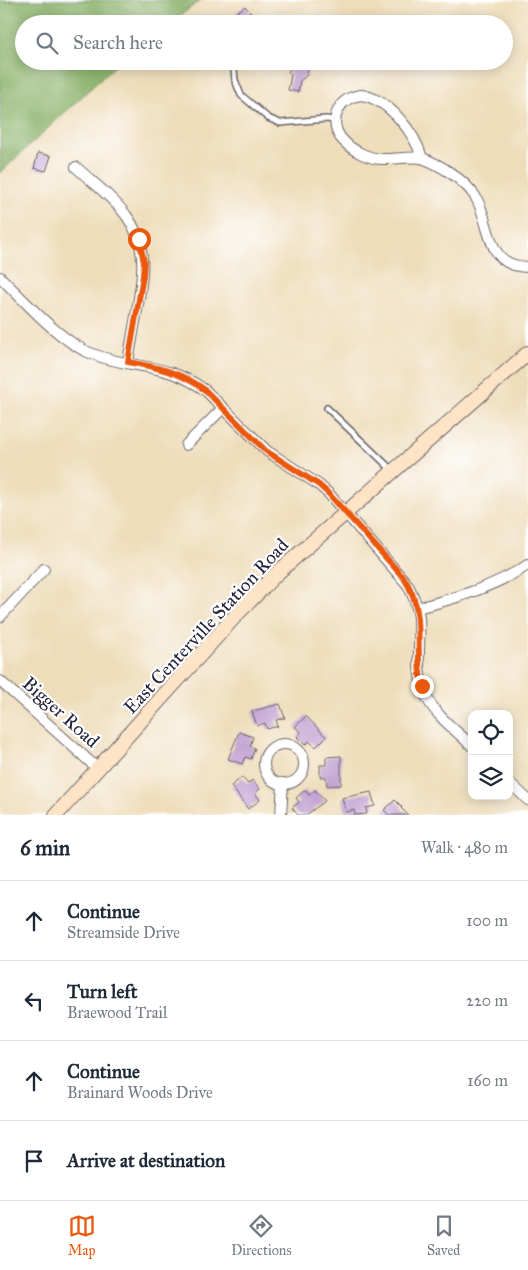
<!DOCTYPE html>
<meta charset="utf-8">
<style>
:root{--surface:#fff;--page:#f2f2f3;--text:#1f2937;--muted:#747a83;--line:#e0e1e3;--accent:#ea580c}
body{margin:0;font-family:"IM FELL Great Primer",serif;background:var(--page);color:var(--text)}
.controls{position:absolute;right:15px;bottom:15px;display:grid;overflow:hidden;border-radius:10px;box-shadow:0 2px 12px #0003}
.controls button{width:45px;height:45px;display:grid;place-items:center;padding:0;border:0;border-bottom:1px solid var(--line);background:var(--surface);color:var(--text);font:25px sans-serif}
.stop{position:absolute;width:15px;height:15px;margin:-11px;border:4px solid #ea580c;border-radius:50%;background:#fff}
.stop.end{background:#ea580c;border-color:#fff;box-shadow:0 1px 5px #0008}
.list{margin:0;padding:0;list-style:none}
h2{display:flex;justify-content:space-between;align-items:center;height:65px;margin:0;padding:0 20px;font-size:21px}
h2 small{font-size:16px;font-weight:400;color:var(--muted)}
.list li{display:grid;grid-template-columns:32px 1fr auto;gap:15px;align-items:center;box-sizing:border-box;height:80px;padding:0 20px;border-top:1px solid var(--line)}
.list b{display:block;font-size:19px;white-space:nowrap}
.list p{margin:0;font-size:16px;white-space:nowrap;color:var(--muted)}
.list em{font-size:16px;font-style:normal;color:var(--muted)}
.icon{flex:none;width:28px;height:28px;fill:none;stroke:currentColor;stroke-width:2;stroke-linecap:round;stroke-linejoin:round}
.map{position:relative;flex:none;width:528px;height:815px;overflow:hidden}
.search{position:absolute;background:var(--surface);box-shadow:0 2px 12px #0003;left:15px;right:15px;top:15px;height:55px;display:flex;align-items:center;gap:12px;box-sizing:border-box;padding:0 18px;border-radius:28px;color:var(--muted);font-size:19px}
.sheet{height:385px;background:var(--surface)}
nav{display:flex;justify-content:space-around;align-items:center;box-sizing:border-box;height:70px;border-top:1px solid var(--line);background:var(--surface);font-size:14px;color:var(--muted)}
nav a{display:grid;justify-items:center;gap:2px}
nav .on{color:var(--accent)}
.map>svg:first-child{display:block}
.forest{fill:#88b168;stroke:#556a52}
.building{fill:#c2a0d1}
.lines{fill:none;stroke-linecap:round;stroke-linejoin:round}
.lane-casing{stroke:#696367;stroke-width:8}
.street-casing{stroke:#696367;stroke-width:12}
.secondary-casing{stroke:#696367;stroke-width:16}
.path{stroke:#696367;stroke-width:1;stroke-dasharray:1 4;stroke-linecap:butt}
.lane{stroke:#fff;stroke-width:5}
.street{stroke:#fff;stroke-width:10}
.secondary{stroke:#fee4c6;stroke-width:14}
.route{stroke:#ea580c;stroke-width:6}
.labels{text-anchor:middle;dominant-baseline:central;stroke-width:4.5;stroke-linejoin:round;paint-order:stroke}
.street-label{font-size:19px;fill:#22223b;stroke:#fff}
</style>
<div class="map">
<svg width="528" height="815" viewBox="0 0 528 815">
<rect width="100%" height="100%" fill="#fff"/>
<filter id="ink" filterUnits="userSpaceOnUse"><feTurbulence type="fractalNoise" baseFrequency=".02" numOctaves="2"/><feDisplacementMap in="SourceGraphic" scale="10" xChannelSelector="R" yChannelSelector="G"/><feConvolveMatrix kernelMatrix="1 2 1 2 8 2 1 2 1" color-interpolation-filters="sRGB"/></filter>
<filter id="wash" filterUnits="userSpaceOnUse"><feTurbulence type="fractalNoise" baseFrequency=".0096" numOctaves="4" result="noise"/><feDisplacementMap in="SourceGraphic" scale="20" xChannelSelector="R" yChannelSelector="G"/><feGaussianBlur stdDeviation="1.12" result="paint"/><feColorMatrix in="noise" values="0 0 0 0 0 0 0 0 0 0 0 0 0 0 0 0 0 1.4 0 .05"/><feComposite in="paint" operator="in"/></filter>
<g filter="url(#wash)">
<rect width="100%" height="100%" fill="#eeddba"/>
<!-- forest -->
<polygon class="forest" points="0,0 201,0 169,24 24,24 24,61 120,61 0,173"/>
<g id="blocks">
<!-- building -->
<g class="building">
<polygon points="245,6 252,15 240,24 221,24"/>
<polygon points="299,61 312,61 311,67 308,69 307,75 300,81 298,92 288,90 291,75 288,71"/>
<polygon points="38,153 51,156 46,171 34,168"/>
<polygon points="280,704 285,718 276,720 278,726 267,729 265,723 257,726 252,711"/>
<polygon points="306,716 326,737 316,747 309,741 305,745 297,737 301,732 295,727"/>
<polygon points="239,732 253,737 250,746 255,748 251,759 245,757 242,764 228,759"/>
<polygon points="341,756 341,785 327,786 326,777 320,777 320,765 326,765 326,757"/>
<polygon points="242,777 248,784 252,780 260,789 255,793 260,800 248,809 231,786"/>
<polygon points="305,790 309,795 315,790 325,801 306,815 298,815 292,808 299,802 296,798"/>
<polygon points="371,792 375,806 366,808 367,814 355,815 354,810 346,812 342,798"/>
<polygon points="395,800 402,807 401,808 408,815 389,815 384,810"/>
</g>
</g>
</g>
<g filter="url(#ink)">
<use href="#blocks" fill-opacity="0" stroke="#696367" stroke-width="1"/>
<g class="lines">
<!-- lane casing -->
<g class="lane-casing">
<g id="lane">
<polyline points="228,61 234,70 235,80 241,95 268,118 280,123 326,119 335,120"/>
<polyline points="327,408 393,471"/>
</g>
</g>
<!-- street casing -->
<g class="street-casing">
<g id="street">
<path d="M 361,95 C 389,99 415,133 422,158 C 410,156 399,159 387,159 C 370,160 351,151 340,137 C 334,128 334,117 339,108 C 344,100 352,96 361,95 Z"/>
<path d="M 422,158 C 441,165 463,179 475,196 C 492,223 484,267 528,267"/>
<path d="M 76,167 C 93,183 115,199 128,218 C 148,247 143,277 137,310 C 134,327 131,345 128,362"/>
<path d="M 0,277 C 24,300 60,341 90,353 C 131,370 165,361 205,390 L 267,451 L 319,485 L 329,494 L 408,585 C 413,595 418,606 419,618 C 421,644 414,674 427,698 C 437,717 457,731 472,746"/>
<polyline points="186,445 223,408"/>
<path d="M 417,608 C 457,598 493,587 528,565"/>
<polyline points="0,617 44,569"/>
<polyline points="0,681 98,769"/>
<circle cx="284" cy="764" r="20"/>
<polyline points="509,782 528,800"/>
<polyline points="281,815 283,783"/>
</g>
</g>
<!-- secondary casing -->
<g class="secondary-casing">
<polyline id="secondary" points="56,815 237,614 276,574 528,353"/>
</g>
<!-- path -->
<polyline class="path" points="0,5 18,0"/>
<!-- lane -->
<use href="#lane" class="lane"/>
<!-- street -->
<use href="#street" class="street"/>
<!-- secondary -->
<use href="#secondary" class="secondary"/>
</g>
</g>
<g class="lines" filter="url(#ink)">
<!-- route -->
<path class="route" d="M 139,239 L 144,262 L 143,276 L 128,362 C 156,367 181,372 205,390 L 266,451 L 319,485 L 329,494 L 404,578 C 428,615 413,647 422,686"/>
</g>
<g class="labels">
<!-- street labels -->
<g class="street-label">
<text transform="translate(206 626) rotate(-47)">East Centerville Station Road</text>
<text transform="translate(61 712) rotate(42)">Bigger Road</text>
</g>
</g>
</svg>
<div class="controls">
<button><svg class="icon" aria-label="locate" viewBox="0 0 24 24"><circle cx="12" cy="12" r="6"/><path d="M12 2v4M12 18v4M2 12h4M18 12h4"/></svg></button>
<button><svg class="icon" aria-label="layers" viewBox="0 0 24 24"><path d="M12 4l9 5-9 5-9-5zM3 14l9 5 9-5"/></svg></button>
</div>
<div class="stop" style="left:139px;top:239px"></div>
<div class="stop end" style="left:422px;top:686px"></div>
<div class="search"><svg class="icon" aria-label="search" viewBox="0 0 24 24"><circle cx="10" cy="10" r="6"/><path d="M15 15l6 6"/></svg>Search here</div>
</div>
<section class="sheet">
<h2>6 min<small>Walk · 480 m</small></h2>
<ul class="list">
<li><svg class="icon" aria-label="ahead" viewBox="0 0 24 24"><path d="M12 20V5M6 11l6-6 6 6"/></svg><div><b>Continue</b><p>Streamside Drive</p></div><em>100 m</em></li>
<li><svg class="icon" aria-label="left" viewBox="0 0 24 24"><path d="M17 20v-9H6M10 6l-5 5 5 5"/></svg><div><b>Turn left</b><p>Braewood Trail</p></div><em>220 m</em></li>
<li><svg class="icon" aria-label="ahead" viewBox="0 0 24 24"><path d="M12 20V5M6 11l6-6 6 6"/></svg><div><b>Continue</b><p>Brainard Woods Drive</p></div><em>160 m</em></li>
<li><svg class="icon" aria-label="arrive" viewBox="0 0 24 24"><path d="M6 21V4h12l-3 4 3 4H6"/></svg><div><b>Arrive at destination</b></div></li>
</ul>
</section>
<nav>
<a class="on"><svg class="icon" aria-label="map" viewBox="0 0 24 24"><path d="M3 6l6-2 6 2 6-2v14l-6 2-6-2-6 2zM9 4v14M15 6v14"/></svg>Map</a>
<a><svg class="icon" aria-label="directions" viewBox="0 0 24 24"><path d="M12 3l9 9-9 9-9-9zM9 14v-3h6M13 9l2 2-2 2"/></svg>Directions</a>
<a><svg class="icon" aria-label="saved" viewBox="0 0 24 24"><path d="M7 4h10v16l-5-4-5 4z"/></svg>Saved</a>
</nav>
